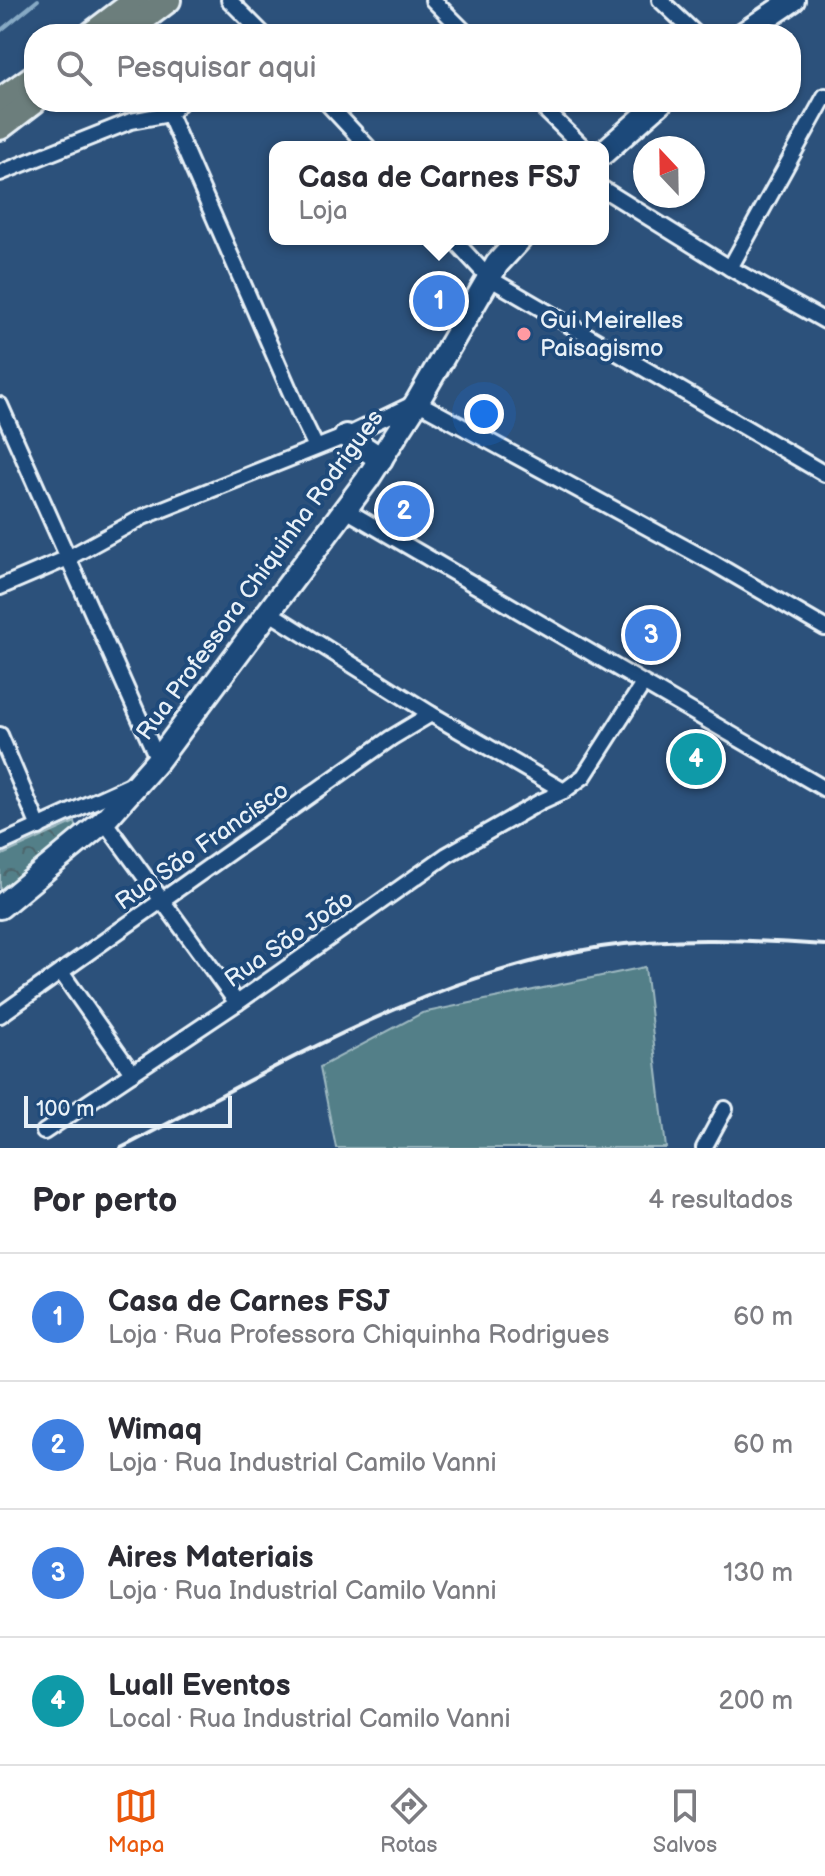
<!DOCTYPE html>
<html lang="pt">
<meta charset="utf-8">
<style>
:root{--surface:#fff;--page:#f7f7f7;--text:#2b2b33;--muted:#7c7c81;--line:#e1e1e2;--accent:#ea580c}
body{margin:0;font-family:"Balsamiq Sans",sans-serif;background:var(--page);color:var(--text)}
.compass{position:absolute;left:633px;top:136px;width:72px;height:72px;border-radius:50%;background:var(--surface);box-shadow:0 2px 6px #0004;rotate:338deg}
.scale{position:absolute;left:24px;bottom:20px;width:208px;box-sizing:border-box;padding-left:8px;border:4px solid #e8f1f8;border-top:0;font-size:22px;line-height:28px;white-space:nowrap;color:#e8f1f8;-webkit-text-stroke:6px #1f4a7a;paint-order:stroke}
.you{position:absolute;left:484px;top:414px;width:28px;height:28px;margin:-20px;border:6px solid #fff;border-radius:50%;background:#1a73e8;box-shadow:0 0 0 12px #1a73e833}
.badge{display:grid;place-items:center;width:52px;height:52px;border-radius:50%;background:var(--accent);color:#fff;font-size:26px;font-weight:700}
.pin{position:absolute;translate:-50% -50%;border:4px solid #fff;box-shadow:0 2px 8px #0006}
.popup{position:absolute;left:269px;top:141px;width:340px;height:104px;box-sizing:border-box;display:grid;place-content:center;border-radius:16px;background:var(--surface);filter:drop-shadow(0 2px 6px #0005);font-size:26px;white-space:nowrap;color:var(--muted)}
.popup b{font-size:30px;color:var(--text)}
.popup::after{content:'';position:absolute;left:50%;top:100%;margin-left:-16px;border:16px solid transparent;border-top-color:var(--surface)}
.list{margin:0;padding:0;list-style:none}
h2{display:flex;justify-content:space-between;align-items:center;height:104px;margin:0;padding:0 32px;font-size:34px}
h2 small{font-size:26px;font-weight:400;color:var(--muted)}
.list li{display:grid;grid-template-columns:52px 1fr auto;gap:24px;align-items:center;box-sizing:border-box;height:128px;padding:0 32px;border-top:2px solid var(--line)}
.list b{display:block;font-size:30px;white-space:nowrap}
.list p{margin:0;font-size:26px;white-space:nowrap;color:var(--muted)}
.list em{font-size:26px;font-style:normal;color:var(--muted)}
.icon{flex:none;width:44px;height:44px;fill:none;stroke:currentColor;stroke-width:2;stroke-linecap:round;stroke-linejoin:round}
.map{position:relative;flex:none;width:825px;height:1148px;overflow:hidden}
.search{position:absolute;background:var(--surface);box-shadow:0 2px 6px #0004;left:24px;right:24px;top:24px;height:88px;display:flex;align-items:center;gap:20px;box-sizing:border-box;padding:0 28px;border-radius:32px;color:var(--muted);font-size:30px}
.sheet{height:616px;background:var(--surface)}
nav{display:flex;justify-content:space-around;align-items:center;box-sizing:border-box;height:112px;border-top:2px solid var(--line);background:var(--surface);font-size:22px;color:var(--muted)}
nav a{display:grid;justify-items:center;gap:4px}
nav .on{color:var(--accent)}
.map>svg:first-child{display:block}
.park{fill:url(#park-crowns);stroke:#9db8c0;stroke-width:2}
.garden{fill:#527f88;stroke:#9db8c0;stroke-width:2}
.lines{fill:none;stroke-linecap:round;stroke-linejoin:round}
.stream{stroke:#87aac5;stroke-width:4}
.street-casing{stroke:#e8f1f8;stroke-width:20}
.secondary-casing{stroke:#e8f1f8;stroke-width:28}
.primary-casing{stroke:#e8f1f8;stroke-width:30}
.street{stroke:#1f4a7a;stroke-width:14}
.secondary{stroke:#1f4a7a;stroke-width:22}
.primary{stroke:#6c7e7c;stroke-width:24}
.rail{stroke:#e8f1f8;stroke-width:4}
.poi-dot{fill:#ff9aa2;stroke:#1f4a7a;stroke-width:3}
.labels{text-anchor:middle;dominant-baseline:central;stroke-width:8;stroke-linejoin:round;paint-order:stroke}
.poi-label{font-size:24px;fill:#e8f1f8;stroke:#1f4a7a;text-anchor:start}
.street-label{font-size:24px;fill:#e8f1f8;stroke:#1f4a7a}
</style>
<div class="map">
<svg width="825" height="1148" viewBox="0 0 825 1148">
<defs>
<pattern id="park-crowns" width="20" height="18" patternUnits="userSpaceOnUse" patternTransform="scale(2)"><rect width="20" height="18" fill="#527f88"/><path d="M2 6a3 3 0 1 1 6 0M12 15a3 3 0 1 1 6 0" fill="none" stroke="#4d666c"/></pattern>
</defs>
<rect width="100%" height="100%" fill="#2c517b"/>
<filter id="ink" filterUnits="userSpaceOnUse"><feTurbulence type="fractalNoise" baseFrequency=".0125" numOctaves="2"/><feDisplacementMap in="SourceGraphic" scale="16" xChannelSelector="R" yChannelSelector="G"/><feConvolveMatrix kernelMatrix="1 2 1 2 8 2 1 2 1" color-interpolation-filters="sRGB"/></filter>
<g filter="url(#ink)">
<!-- park -->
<polygon class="park" points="75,822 77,829 0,891 0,856"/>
<!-- garden -->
<polygon class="garden" points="645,967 666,1148 336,1148 320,1067 422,1013"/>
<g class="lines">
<!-- stream -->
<polyline class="stream" points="0,31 38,0"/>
<!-- street casing -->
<g class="street-casing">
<g id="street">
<polyline points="229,0 263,34"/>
<polyline points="433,0 467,34"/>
<polyline points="660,0 696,34"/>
<polyline points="326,102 368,147"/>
<polyline points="537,102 583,147"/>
<polyline points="169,114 181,102"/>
<polyline points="0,173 131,121 169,114 299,412 316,447"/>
<polyline points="603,189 730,268 825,321"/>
<polyline points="453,239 489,278 825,474"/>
<polyline points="730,268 825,96"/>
<polyline points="0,405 158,760"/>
<polyline points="346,510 825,789"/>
<polyline points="0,587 68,558 143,517 346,436 417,402 715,564 825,628"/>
<polyline points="270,613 431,714 564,791"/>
<polyline points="0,735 39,827"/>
<polyline points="104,821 237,1003"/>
<polyline points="0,844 130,785"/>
<polyline points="61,972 132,1073"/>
<polyline points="0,1015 391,738 431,714"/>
<polyline points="44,1132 237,1003 447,855 540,802 564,791 584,776 643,684"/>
<polyline points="704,1148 725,1109"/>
</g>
</g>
<!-- secondary casing -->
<g class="secondary-casing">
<g id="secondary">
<polyline points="743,34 793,0"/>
<polyline points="603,153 661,102"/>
<polyline points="346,436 381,459"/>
<polyline points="0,907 104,821 158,760 367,480 417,402 497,264 520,239"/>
</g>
</g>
<!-- primary casing -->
<g class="primary-casing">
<g id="primary">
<polyline points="92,34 137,0"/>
<polyline points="123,34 168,0"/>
<polyline points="0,101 34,77"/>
<polyline points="0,127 34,101"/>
</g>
</g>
<!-- street -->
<use href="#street" class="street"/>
<!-- secondary -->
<use href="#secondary" class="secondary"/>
<!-- primary -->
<use href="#primary" class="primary"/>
<!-- rail -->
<path class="rail" d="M 121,1148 C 274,1069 428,974 601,947 C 675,936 751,940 825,945"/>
</g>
</g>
<!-- markers -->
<circle class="poi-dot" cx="524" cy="334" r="8"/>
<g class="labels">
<!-- poi labels -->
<g class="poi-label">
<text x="540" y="320">Gui Meirelles<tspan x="540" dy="28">Paisagismo</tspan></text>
</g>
<!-- street labels -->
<g class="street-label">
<text transform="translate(260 575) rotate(-54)">Rua Professora Chiquinha Rodrigues</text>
<text transform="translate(202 846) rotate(-35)">Rua São Francisco</text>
<text transform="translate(289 939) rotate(-35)">Rua São João</text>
</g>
</g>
</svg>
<svg class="compass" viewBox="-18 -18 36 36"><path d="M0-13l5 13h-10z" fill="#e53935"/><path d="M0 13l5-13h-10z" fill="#7c7c81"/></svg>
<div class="scale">100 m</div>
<div class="you"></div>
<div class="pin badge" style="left:439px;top:301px;background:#3f7fe0">1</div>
<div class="popup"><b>Casa de Carnes FSJ</b>Loja</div>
<div class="pin badge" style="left:404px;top:511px;background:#3f7fe0">2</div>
<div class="pin badge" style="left:651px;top:635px;background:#3f7fe0">3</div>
<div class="pin badge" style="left:696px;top:759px;background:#0f9aa8">4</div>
<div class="search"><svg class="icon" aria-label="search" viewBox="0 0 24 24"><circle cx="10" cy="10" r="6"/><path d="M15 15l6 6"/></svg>Pesquisar aqui</div>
</div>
<section class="sheet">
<h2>Por perto<small>4 resultados</small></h2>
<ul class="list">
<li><span class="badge" style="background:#3f7fe0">1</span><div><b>Casa de Carnes FSJ</b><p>Loja · Rua Professora Chiquinha Rodrigues</p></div><em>60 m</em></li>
<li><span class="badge" style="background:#3f7fe0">2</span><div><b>Wimaq</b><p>Loja · Rua Industrial Camilo Vanni</p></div><em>60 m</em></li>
<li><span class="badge" style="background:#3f7fe0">3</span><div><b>Aires Materiais</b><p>Loja · Rua Industrial Camilo Vanni</p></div><em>130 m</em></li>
<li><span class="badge" style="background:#0f9aa8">4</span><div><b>Luall Eventos</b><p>Local · Rua Industrial Camilo Vanni</p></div><em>200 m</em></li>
</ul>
</section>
<nav>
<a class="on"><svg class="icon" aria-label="map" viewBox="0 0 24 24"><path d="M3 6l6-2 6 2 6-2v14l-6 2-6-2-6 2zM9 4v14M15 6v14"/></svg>Mapa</a>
<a><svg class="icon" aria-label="directions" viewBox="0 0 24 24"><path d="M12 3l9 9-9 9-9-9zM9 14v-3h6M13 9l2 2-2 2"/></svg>Rotas</a>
<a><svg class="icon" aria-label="saved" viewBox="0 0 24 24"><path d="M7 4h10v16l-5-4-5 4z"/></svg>Salvos</a>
</nav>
